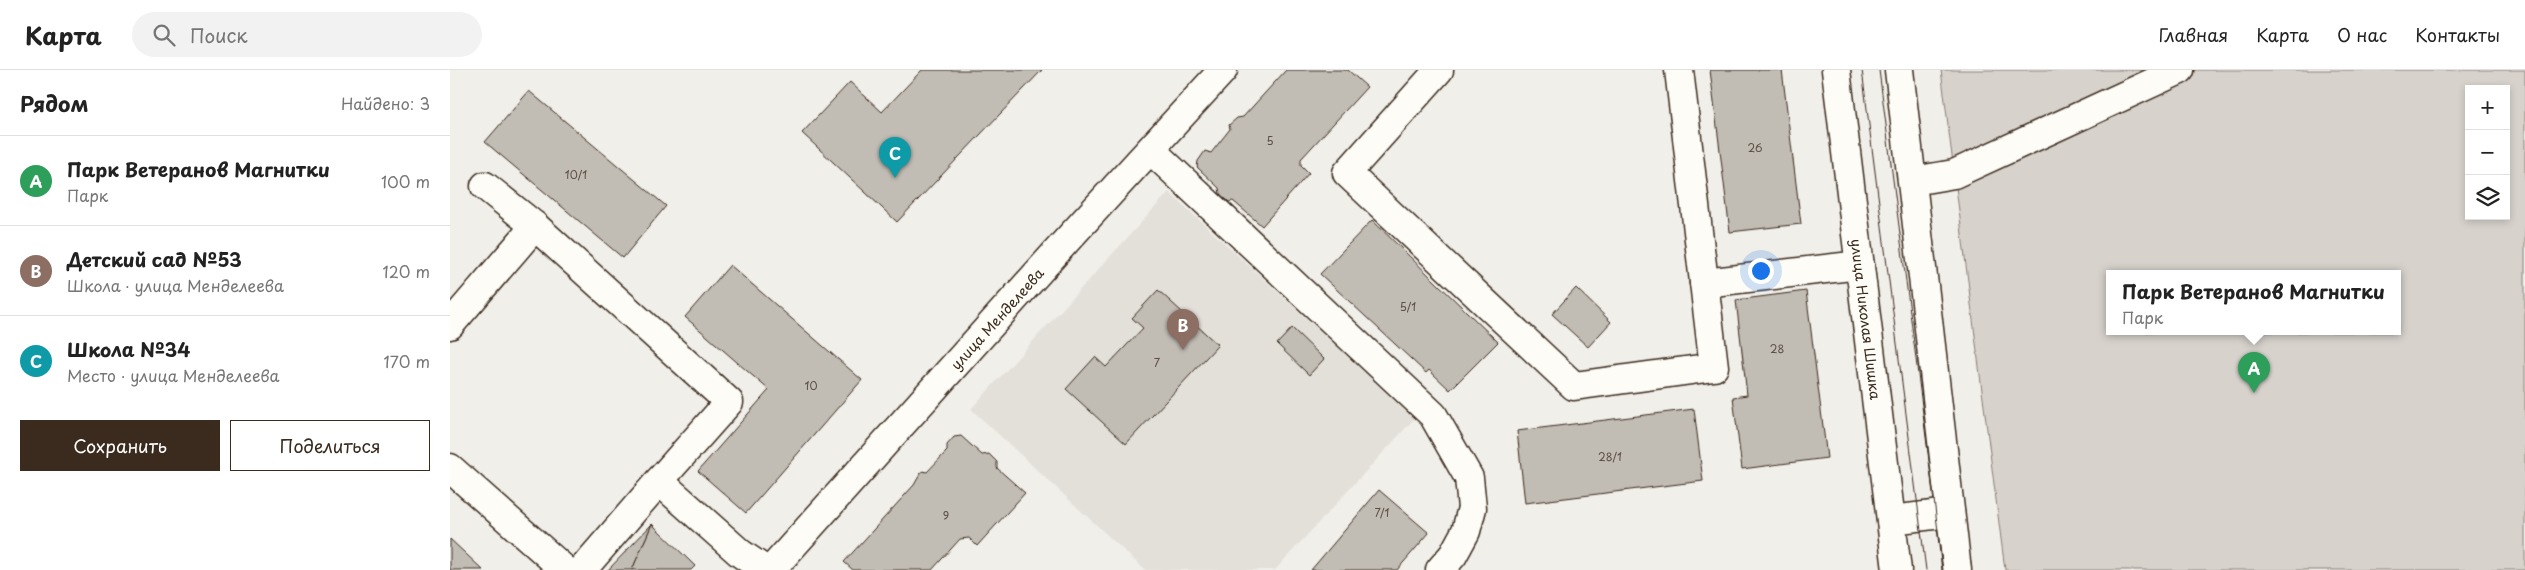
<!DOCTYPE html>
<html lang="ru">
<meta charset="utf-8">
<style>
:root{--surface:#fff;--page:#f2f2f2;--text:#222;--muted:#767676;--line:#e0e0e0;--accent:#3b2a1e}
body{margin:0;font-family:"Playpen Sans",sans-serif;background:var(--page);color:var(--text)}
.controls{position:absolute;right:15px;top:15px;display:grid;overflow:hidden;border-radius:0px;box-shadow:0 2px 8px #0003}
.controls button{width:45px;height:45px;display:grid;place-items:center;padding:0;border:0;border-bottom:1px solid var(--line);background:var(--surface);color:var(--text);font:25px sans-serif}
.you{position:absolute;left:1310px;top:200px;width:18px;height:18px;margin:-12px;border:4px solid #fff;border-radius:50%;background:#1a73e8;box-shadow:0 0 0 8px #1a73e833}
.badge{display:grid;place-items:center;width:32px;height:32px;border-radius:50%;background:var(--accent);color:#fff;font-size:16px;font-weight:700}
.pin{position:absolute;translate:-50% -41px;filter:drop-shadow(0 1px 2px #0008)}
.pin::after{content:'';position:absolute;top:26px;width:18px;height:15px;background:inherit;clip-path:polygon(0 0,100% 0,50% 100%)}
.popup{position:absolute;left:1656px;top:200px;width:295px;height:65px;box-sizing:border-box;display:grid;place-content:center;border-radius:0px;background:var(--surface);filter:drop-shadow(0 1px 4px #0005);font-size:16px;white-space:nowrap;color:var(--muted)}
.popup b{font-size:19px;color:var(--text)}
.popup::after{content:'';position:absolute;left:50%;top:100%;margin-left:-10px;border:10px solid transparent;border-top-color:var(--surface)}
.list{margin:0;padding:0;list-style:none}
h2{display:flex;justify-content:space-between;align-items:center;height:65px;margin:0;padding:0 20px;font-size:21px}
h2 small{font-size:16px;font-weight:400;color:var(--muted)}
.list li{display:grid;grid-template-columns:32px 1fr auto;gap:15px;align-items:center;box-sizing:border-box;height:90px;padding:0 20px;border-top:1px solid var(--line)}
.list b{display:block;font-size:19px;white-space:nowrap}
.list p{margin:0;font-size:16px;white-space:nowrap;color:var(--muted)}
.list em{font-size:16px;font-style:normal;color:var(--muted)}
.actions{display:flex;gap:10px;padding:15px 20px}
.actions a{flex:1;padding:11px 0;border:1px solid var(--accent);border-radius:0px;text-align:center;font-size:18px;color:var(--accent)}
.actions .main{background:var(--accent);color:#fff}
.icon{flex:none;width:28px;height:28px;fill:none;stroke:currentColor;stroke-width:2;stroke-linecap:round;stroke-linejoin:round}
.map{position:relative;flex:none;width:2075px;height:500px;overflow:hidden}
header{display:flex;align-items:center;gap:30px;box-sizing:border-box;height:70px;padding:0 25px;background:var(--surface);border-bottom:1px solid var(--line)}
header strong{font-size:24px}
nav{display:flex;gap:28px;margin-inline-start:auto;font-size:18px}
.search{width:350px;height:45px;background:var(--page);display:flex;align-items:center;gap:12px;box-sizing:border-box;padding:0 18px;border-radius:28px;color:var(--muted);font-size:19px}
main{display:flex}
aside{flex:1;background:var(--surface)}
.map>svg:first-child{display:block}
.built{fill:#e3e0da}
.green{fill:#d7d2cc;stroke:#897e75;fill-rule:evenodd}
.building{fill:#c1bcb4;stroke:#3b2a1e}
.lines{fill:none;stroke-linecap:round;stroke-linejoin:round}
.minor-casing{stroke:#3b2a1e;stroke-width:31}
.major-casing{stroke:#3b2a1e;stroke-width:31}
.minor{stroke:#fdfcf7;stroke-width:28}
.major{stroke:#fdfcf7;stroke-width:28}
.tram{stroke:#3b2a1e;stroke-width:1}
.labels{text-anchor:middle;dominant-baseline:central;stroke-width:4;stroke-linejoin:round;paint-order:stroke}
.number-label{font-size:11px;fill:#5c4e44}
.street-label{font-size:14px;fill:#3b2a1e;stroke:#fdfcf7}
</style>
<header>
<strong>Карта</strong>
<div class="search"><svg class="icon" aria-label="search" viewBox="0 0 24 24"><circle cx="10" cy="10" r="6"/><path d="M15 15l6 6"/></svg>Поиск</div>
<nav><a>Главная</a><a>Карта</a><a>О нас</a><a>Контакты</a></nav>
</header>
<main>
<aside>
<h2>Рядом<small>Найдено: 3</small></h2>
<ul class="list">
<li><span class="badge" style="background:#2e9e5b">A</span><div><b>Парк Ветеранов Магнитки</b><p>Парк</p></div><em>100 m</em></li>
<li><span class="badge" style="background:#8d6e63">B</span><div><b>Детский сад №53</b><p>Школа · улица Менделеева</p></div><em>120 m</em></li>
<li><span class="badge" style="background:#0f9aa8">C</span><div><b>Школа №34</b><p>Место · улица Менделеева</p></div><em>170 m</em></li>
</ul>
<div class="actions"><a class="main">Сохранить</a><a>Поделиться</a></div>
</aside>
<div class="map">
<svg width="2075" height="500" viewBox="0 0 2075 500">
<rect width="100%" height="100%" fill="#f1efea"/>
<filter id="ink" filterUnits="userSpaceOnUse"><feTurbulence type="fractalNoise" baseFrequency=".02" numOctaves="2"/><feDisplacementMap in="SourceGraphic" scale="10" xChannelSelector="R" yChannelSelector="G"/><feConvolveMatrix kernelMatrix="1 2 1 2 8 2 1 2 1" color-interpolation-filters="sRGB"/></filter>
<g filter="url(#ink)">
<!-- built -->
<polygon class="built" points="719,122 965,348 825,500 695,500 521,339"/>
<!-- green -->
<path class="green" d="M 1491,0 L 2075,0 L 2075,500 L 1555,500 ZM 2019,19 L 2056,19 L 2056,146 L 2019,146 ZM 1660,204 L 1948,204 L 1948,262 L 1660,262 Z"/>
<!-- building -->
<g class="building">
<polygon points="472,0 592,0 447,152 352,63 400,12 432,42"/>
<polygon points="836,0 898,0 917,17 851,89 851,95 859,103 812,156 783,131 779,132 770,124 769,118 747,97 748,91 755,81 761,83 780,59 779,55 787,48 793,47"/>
<polygon points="1260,0 1332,0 1351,154 1280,162"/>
<polygon points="79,21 216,136 173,188 35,72"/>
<polygon points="922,150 1048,272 1000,320 979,300 976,303 870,204"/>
<polygon points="280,195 412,310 296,443 248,401 319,320 235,247"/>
<polygon points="1126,218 1161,252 1138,277 1102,244"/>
<polygon points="708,220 768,275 676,374 616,319 645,287 656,297 693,258 682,248"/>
<polygon points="1356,221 1377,388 1292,399 1283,327 1297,325 1286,230"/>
<polygon points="842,258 874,289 859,305 827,274"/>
<polygon points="1244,339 1253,411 1075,433 1067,361"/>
<polygon points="511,366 532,385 539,384 547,392 547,398 575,423 527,476 519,468 510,469 482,500 403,500 394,492 464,415 472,401 477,402 497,381 497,375 504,367"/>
<polygon points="929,420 979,463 947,500 861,500"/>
<polygon points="202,454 182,500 158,500"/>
<polygon points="202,454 245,496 241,500 182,500"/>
<polygon points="0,469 33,500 0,500"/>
</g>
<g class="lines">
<!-- minor casing -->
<g class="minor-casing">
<g id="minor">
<polyline points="989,0 897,103 1124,316 1264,297 1229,0"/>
<polyline points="701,80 983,345 1019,408 1022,438 1016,461 1003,485 990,500"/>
<polyline points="1463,111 1504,104 1730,0"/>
<polyline points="35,116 85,156"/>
<polyline points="1254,213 1410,195"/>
<polyline points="0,255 85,156 279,332 209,411"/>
<polyline points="0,398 115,500"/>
<polyline points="132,500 209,411 290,483 315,500"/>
<path id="s1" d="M 321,500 L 618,169 L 773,0"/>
</g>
</g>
<!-- major casing -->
<g class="major-casing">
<g id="major">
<path id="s2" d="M 1386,0 L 1447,500"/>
<polyline points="1449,0 1507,500"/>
<polyline points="1441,450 1500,443"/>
</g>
</g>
<!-- minor -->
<use href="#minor" class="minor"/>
<!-- major -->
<use href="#major" class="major"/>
<!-- tram -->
<g class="tram">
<polyline points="1412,0 1476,500"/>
<polyline points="1429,0 1493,500"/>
</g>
</g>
</g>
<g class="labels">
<!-- number labels -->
<g class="number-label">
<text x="820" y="70">5</text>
<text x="1305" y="77">26</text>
<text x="126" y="104">10/1</text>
<text x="958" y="236">5/1</text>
<text x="1327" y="278">28</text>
<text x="707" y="292">7</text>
<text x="361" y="315">10</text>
<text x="1160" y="386">28/1</text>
<text x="932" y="442">7/1</text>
<text x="496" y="445">9</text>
</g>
<!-- street labels -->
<g class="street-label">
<text stroke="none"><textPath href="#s1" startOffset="338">улица Менделеева</textPath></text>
<text stroke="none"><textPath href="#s2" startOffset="251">улица Николая Шишка</textPath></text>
</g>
</g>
</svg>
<div class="controls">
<button>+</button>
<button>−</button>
<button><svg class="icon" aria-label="layers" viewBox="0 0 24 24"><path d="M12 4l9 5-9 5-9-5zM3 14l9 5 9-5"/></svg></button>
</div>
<div class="you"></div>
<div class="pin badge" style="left:1804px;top:323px;background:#2e9e5b">A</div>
<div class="popup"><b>Парк Ветеранов Магнитки</b>Парк</div>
<div class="pin badge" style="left:733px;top:280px;background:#8d6e63">B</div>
<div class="pin badge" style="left:445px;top:108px;background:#0f9aa8">C</div>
</div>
</main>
